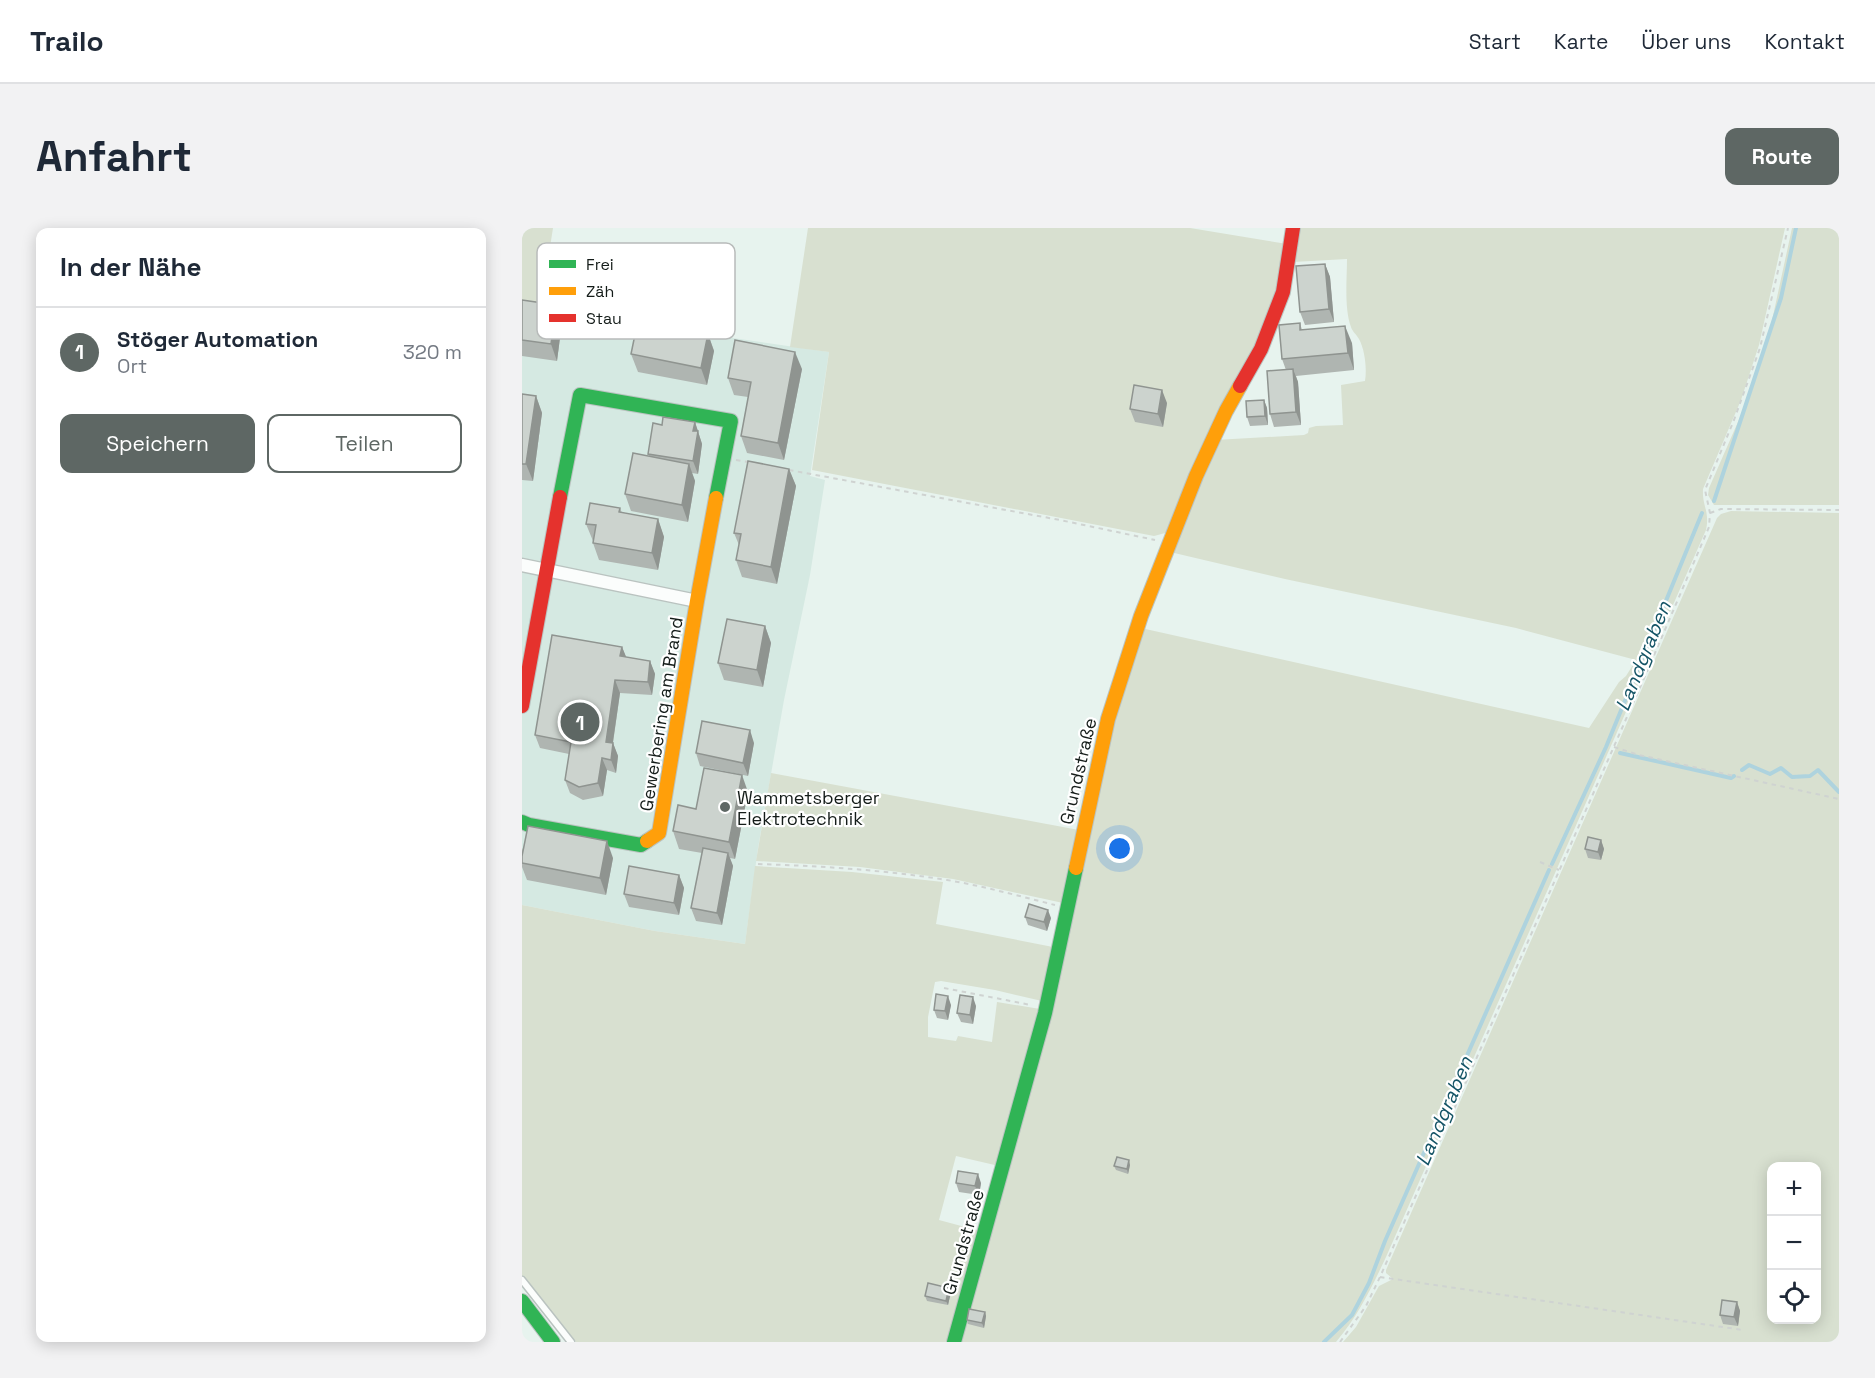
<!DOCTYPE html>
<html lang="de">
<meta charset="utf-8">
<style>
:root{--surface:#fff;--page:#f2f2f3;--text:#1f2937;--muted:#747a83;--line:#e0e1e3;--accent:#5e6764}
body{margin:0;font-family:"Space Grotesk",sans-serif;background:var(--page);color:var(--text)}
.controls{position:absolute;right:18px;bottom:18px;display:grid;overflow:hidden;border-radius:12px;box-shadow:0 3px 15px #0003}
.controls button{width:54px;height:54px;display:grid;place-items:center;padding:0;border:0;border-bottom:2px solid var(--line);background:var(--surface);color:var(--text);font:30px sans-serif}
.you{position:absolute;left:598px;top:621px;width:21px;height:21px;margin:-15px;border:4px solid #fff;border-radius:50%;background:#1a73e8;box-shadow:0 0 0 9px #1a73e833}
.badge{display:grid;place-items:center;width:39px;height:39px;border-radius:50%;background:var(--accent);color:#fff;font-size:20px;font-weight:700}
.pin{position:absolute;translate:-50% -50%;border:3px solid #fff;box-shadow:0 2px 6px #0006}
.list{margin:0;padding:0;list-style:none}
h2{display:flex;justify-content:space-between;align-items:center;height:78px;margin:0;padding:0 24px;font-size:26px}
h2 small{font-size:20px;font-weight:400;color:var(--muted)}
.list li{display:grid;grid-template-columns:39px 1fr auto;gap:18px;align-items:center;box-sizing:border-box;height:90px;padding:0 24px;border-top:2px solid var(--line)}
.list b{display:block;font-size:22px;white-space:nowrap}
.list p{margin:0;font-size:20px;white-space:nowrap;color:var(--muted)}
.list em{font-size:20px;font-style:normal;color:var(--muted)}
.actions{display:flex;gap:12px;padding:18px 24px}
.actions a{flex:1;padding:14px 0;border:2px solid var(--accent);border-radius:12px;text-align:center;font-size:21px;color:var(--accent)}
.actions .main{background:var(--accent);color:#fff}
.icon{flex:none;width:33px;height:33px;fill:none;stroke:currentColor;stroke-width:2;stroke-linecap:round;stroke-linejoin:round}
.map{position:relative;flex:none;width:1317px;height:1114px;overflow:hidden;border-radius:12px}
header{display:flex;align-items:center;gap:36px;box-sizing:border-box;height:84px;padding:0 30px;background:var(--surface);border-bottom:2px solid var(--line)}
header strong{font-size:28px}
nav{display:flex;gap:33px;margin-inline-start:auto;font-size:21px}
.intro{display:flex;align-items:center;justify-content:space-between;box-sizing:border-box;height:144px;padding:0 36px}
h1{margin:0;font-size:42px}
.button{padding:15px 27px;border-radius:12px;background:var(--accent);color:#fff;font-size:21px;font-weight:700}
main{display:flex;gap:36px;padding:0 36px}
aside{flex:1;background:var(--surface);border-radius:12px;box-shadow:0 3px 15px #0003}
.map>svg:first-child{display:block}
.built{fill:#d5e9e2}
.green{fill:#d8e0d0;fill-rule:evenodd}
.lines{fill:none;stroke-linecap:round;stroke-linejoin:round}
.stream{stroke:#aed3de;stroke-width:4}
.lane-casing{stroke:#bac3c0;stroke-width:9}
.street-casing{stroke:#bac3c0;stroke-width:15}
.fast-casing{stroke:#bac3c0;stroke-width:16}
.slow-casing{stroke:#bac3c0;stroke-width:16}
.jam-casing{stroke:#bac3c0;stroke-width:16}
.path{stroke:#cfd3d1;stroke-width:2;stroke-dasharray:4.5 4.5;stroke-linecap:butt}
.lane{stroke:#fbfdfc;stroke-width:6}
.street{stroke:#fbfdfc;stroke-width:12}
.fast{stroke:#30b455;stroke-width:14}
.slow{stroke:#ff9f0a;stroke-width:14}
.jam{stroke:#e5322d;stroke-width:14}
.wall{fill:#afb5b1}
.shaded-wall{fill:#8f9490}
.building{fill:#ccd3ce;stroke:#8f9490;stroke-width:1.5}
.poi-dot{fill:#5e6764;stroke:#fff;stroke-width:2}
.labels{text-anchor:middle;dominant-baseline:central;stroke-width:4.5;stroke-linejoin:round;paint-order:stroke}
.street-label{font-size:18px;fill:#141c19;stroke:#fff}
.poi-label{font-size:18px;fill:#141c19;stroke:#fff;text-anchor:start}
.water-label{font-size:20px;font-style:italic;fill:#145466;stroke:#fff}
.key{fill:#fff;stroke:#b8bbba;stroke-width:1.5}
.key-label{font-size:16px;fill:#141c19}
</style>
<header>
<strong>Trailo</strong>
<nav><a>Start</a><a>Karte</a><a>Über uns</a><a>Kontakt</a></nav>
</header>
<div class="intro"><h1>Anfahrt</h1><a class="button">Route</a></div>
<main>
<aside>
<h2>In der Nähe<small></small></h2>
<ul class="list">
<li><span class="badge">1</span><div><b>Stöger Automation</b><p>Ort</p></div><em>320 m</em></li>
</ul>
<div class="actions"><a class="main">Speichern</a><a>Teilen</a></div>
</aside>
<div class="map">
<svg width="1317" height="1114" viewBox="0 0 1317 1114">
<rect width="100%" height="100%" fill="#e7f3ee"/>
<!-- built -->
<polygon class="built" points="0,73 211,110 307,124 288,248 303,252 288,347 262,472 236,620 223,716 133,703 0,677"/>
<!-- green -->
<g class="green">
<polygon points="0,0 31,0 19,76 0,73"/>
<polygon points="286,0 668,0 765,16 748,84 647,304 632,308 290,242 307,124 268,119"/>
<path d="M 777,0 L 1263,0 L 1237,117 L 1219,172 L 1181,261 C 1180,278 1188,283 1184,302 L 864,1029 C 850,1059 836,1088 814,1114 L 436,1114 L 585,513 L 619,400 L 1067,500 L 1097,454 L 1104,448 L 1114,432 L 994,400 L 763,351 L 648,324 L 693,212 L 782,207 L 786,205 L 787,200 L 794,198 L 821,197 L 819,157 L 843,153 C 845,141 843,122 837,111 C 834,106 830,103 829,99 C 822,79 825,52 825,31 L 771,34 Z"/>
<polygon points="1270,0 1317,0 1317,277 1192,277 1186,267 1187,260 1219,187 1249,97"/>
<path d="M 1209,283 L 1317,285 L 1317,1114 L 821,1114 L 834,1099 L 857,1058 L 871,1051 L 864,1045 L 864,1042 L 1195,290 L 1199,286 ZM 1250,938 L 1294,938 L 1294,1092 L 1250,1092 Z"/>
<polygon points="249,545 557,602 541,675 431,651 338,639 234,633"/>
<polygon points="233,638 330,644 421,654 414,696 531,719 520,773 473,762 419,753 413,754 406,789 406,809 434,813 436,808 470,814 475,774 518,781 477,938 434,928 417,992 458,1003 427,1114 54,1114 0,1048 0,677 133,703 223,716"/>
</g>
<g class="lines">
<!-- stream -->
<g class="stream">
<polyline points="1192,273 1259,70 1274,0"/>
<polyline points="1098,525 1209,550 1212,548"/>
<polyline points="1220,542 1227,537 1248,546 1259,540 1270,549 1288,548 1296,542 1317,564"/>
<polyline points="1030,636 1084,519 1180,285"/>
<polyline points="802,1114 830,1087 847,1055 863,1013 1027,642"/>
</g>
<!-- lane casing -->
<g class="lane-casing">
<polyline id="lane" points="0,1052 49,1114"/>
</g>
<!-- street casing -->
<g class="street-casing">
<polyline id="street" points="0,337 175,373"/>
</g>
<!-- fast casing -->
<g class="fast-casing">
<g id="fast">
<polyline points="38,269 58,167 209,193 194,270"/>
<polyline points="0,594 7,597 119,617 125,613"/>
<polyline points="0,1073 31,1114"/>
<polyline points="432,1114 523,785 554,640"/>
</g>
</g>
<!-- slow casing -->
<g class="slow-casing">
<g id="slow">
<polyline points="125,613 137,605 175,373 194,270"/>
<polyline points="554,640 586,491 619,388 674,248 704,183 718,158"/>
</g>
</g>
<!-- jam casing -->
<g class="jam-casing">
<g id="jam">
<polyline points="718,158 739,121 761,64 771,0"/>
<polyline points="0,478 38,269"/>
</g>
</g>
<!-- path -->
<g class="path">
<polyline points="214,232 226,234"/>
<polyline points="267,242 538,292 633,312"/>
<polyline points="1188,285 1199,281 1317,282"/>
<polyline points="1092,519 1117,527 1317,571"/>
<polyline points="1018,634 1037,642"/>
<path d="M 236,636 C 299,638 362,642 425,652 C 461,658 497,668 533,677"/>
<polyline points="422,760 509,777"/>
<polyline points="858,1049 1221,1102"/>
<polyline points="818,1114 844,1078 858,1049 1127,439 1187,299 1188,285 1183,262 1212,192 1238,120 1266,0"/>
</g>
<!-- lane -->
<use href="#lane" class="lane"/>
<!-- street -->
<use href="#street" class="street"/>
<!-- fast -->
<use href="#fast" class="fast"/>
<!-- slow -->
<use href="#slow" class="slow"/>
<!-- jam -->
<use href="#jam" class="jam"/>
</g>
<!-- wall -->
<g class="wall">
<polygon points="803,36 808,49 812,94 783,97 778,84"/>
<polygon points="0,72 34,77 40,94 35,133 0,128"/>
<polygon points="778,95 780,102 830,115 832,142 774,148 776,154 779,197 752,199 748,186 764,142 760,131"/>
<polygon points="186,106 192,123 185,157 116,144 109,126"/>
<polygon points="280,141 262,232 225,225 219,208 226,169 212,167 206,150"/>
<polygon points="0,166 14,168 20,185 11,253 0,252"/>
<polygon points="742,172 745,180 746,197 728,198 725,189"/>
<polygon points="645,175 641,199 613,194 608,181"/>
<polygon points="173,194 180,216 176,246 170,245 173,253 166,294 109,283 103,266 127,228 126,226 140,197"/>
<polygon points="267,241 274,258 255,356 220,349 214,332 217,317 212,305"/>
<polygon points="98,280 100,285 136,291 142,309 136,342 77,332 71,315 71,313 64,296"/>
<polygon points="243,398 249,415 241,459 202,452 196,435"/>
<polygon points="100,419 104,429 128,433 133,446 130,467 98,465 91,515 96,528 94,545 85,542 81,568 61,572 48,565 43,552 47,526 18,520 13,507"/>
<polygon points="232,515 226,548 178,538 174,525"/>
<polygon points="226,564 213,631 208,630 211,638 200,697 174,693 169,680 180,625 157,621 151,603 174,581"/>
<polygon points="1079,612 1082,621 1079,632 1066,630 1063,621"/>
<polygon points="0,620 1,623 91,630 84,667 5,652 0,639"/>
<polygon points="157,647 162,660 157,687 107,679 102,666"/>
<polygon points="503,689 529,690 525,703 506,697"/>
<polygon points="429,777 426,792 415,790 412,782"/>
<polygon points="454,778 451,796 439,794 435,785"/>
<polygon points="608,937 606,946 594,942 592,938"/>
<polygon points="434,955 459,955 457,967 437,964"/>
<polygon points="429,1064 426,1077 405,1073 403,1068"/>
<polygon points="1215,1074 1218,1083 1216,1098 1201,1096 1198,1087"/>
<polygon points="463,1084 464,1088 462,1100 446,1096 445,1092"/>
</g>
<!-- shaded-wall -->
<g class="shaded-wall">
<polygon points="803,36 808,49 812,94 807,81"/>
<polygon points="34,77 40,94 35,133 29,116"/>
<polygon points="823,98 830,115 832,142 826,125"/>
<polygon points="186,106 192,123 185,157 179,140"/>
<polygon points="273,124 280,141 262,232 256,215"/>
<polygon points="771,141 776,154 779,197 774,184"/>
<polygon points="640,162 645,175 641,199 636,186"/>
<polygon points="14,168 20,185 11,253 4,236"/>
<polygon points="742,172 745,180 746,197 743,188"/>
<polygon points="173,194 180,216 176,246 171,233 171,203"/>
<polygon points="167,236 173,253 166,294 160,277"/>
<polygon points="267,241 274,258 255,356 249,339"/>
<polygon points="136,291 142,309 136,342 130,325"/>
<polygon points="243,398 249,415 241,459 235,442"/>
<polygon points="100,419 105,431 98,428"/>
<polygon points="128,433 133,446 130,467 126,454"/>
<polygon points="93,452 98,465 89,527 84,514"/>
<polygon points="228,502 232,515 226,548 221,535"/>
<polygon points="91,515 96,528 94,545 89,532"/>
<polygon points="80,530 85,542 81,568 76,555"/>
<polygon points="220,547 226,564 213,631 207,614"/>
<polygon points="1079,612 1082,621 1079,632 1076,624"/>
<polygon points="85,613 91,630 84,667 78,650"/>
<polygon points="206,625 211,638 200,697 195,685"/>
<polygon points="157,647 162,660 157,687 152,675"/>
<polygon points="526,682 529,690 525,703 522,694"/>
<polygon points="426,768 429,777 426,792 423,783"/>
<polygon points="451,769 454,778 451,796 448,787"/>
<polygon points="607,932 608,937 606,946 605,941"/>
<polygon points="456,946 459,955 457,967 453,958"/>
<polygon points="427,1060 429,1064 426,1077 424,1073"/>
<polygon points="1215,1074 1218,1083 1216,1098 1212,1089"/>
<polygon points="463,1084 464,1088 462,1100 460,1095"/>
</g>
<!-- building -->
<g class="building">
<polygon points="803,36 807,81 778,84 774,38"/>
<polygon points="0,72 34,77 29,116 0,112"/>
<polygon points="116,92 186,106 179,140 109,126"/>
<polygon points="778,95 778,102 823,98 826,125 760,131 757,97"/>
<polygon points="213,112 273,124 256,215 219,208 229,154 206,150"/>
<polygon points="771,141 774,184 748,186 745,143"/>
<polygon points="612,157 640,162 636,186 608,181"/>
<polygon points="0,166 14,168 4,236 0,236"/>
<polygon points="742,172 743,188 725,189 724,173"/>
<polygon points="141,189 173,194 171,203 176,203 171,233 126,226 131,195 140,197"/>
<polygon points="111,225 167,236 160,277 103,266"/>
<polygon points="226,233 267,241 249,339 214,332 219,306 212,305"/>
<polygon points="68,275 98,280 97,284 136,291 130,325 71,315 74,297 64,296"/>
<polygon points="205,391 243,398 235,442 196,435"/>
<polygon points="30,407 100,419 98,428 128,433 126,454 93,452 84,514 91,515 89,532 80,530 76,555 57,559 43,552 49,514 13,507"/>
<polygon points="180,493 228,502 221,535 174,525"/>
<polygon points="182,540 220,547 207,614 151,603 156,577 174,581"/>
<polygon points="6,598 85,613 78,650 0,635 0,628"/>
<polygon points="1066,609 1079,612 1076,624 1063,621"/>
<polygon points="181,620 206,625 195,685 169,680"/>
<polygon points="107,638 157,647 152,675 102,666"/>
<polygon points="507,676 526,682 522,694 503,689"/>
<polygon points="414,766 426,768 423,783 412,782"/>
<polygon points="438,767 451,769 448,787 435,785"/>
<polygon points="595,929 607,932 605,941 592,938"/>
<polygon points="436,943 456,946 453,958 434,955"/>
<polygon points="406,1055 427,1060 424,1073 403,1068"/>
<polygon points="1200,1072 1215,1074 1212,1089 1198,1087"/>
<polygon points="447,1081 463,1084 460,1095 445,1092"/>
</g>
<!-- markers -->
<circle class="poi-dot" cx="203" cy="579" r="6"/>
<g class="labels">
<!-- street labels -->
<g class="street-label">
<text transform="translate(139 486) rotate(-81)">Gewerbering am Brand</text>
<text transform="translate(556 543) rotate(-77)">Grundstraße</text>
<text transform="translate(441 1014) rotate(-74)">Grundstraße</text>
</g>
<!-- poi labels -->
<g class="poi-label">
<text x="215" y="569">Wammetsberger<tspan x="215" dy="21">Elektrotechnik</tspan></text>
</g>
<!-- water labels -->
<g class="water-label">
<text transform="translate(1121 428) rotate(-68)">Landgraben</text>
<text transform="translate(922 883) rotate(-67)">Landgraben</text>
</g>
</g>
<!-- legend -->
<rect x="15" y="15" width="198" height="96" rx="9" class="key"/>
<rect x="27" y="32" width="27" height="8" fill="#30b455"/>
<rect x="27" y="59" width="27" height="8" fill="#ff9f0a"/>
<rect x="27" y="86" width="27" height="8" fill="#e5322d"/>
<g class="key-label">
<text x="64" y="42">Frei</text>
<text x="64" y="69">Zäh</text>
<text x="64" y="96">Stau</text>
</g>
</svg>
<div class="controls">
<button>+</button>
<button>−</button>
<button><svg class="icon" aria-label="locate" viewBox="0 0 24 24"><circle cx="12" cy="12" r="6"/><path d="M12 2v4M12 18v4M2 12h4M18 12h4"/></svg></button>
</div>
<div class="you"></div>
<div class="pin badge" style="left:58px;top:494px">1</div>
</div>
</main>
